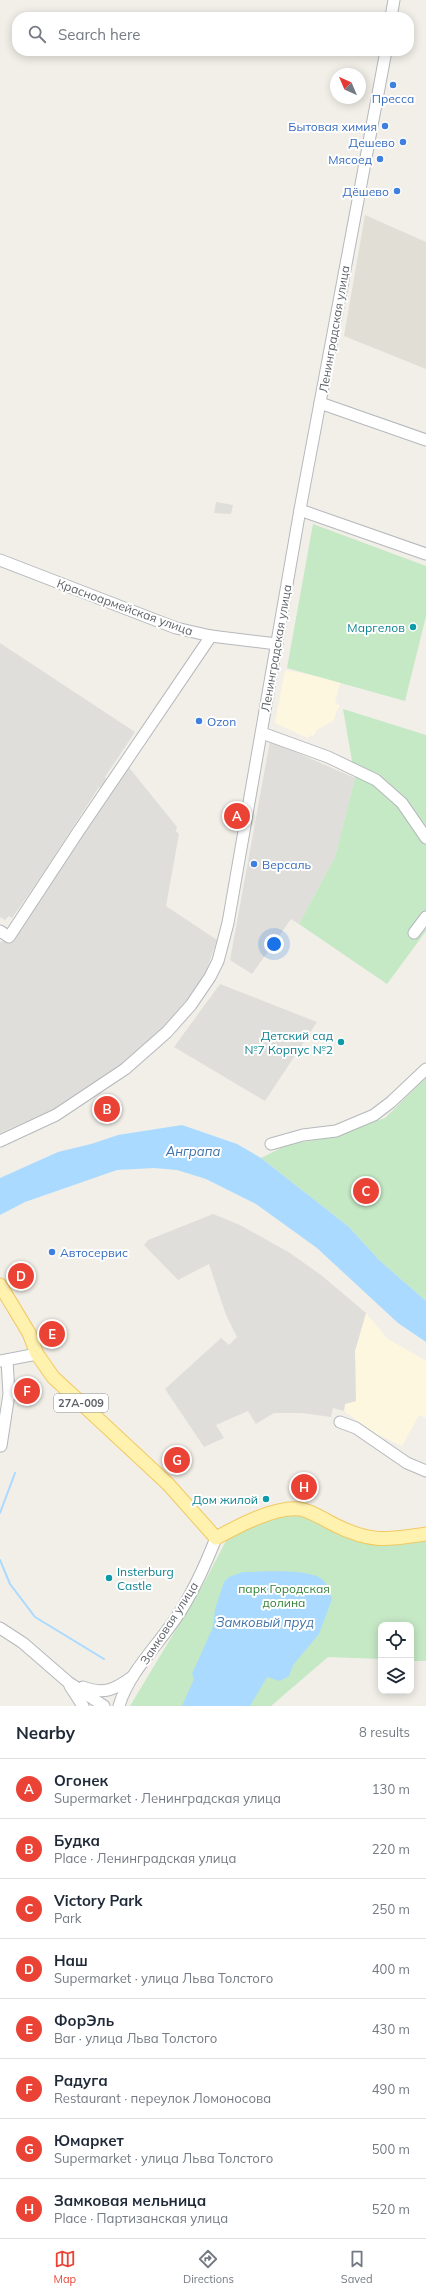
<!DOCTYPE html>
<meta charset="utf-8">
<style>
:root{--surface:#fff;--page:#f6f6f7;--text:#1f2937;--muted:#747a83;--line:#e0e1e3;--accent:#ea4335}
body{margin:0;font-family:Mulish,sans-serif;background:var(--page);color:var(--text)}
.controls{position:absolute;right:12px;bottom:12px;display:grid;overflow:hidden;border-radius:8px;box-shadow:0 2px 10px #0003}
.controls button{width:36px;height:36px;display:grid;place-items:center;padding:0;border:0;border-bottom:1px solid var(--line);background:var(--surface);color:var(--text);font:20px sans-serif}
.compass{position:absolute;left:330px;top:68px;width:36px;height:36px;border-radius:50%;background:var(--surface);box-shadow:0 2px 10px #0003;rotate:316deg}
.you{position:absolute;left:274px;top:944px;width:14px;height:14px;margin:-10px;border:3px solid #fff;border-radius:50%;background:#1a73e8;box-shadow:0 0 0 6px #1a73e833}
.badge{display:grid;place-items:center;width:26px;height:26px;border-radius:50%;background:var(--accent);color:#fff;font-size:13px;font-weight:700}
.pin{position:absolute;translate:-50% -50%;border:2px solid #fff;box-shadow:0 1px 4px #0006}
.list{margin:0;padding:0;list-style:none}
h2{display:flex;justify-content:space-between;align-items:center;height:52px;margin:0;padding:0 16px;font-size:17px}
h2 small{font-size:13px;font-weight:400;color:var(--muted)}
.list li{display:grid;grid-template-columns:26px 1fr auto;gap:12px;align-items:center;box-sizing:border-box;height:60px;padding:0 16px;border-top:1px solid var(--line)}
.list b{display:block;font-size:15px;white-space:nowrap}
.list p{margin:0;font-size:13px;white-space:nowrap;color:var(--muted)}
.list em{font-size:13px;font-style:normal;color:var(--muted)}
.icon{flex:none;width:22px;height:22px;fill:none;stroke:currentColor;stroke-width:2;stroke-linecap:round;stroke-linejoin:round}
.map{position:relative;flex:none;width:426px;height:1706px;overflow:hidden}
.search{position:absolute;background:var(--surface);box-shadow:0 2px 10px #0003;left:12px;right:12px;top:12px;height:44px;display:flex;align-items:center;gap:10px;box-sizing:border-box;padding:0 14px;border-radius:16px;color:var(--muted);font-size:15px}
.sheet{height:532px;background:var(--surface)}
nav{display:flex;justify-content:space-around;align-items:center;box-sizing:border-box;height:56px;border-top:1px solid var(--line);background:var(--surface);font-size:11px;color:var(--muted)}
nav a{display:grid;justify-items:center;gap:2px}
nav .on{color:var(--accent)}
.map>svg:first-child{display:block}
.commercial{fill:#fef7e0}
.industrial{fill:#e0deda}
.education{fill:#e1ded6}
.green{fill:#c5e8c5}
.water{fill:#aadaff}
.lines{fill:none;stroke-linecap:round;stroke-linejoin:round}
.stream{stroke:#aadaff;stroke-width:2}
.minor-casing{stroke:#b5b8bc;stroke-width:13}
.major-casing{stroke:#f2c960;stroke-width:15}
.minor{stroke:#fff;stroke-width:11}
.major{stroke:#fff2af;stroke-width:13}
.shop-dot{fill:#3f7fe0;stroke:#fff;stroke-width:1.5}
.culture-dot{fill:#0f9aa8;stroke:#fff;stroke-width:1.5}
.labels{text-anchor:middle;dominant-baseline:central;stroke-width:4;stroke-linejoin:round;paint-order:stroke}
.shield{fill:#fff;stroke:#8f9295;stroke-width:1}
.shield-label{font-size:11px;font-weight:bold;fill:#5f6368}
.shop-label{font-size:12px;fill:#366cbe;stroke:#fff;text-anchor:end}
.street-label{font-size:12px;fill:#5f6368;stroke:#fff}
.culture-label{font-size:12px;fill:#0d838f;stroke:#fff;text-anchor:end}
.park-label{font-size:12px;fill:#348238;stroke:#fff}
.water-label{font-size:13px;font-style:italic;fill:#4174aa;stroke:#fff}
</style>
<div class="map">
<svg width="426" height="1706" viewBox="0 0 426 1706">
<rect width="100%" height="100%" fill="#f1efe8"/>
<!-- commercial -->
<g class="commercial">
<polygon points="285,670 341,681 335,702 340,706 337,710 334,720 317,730 313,736 310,735 308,738 275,723"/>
<polygon points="366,1313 388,1339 426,1361 426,1418 419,1415 402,1446 375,1433 344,1411 345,1404 356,1401 355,1351"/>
</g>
<!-- industrial -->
<g class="industrial">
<polygon points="216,502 233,505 231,514 214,513"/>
<polygon points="0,643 135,732 105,777 107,779 101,788 99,787 40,878 12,918 9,916 5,920 0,917"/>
<polygon points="270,741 355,778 335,857 299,924 291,919 252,974 230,960"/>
<polygon points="127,765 177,827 176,831 179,834 166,906 217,940 207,969 190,999 156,1036 126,1061 61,1106 0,1133 0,942 11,940"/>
<polygon points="220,984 317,1022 265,1101 174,1047"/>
<polygon points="213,1214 240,1225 290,1253 321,1275 366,1313 355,1351 356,1401 345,1404 344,1411 333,1408 331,1417 302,1413 274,1413 256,1424 248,1411 216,1425 224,1438 204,1447 165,1389 221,1338 229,1345 237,1337 226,1315 209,1264 178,1280 144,1245 148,1240"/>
</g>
<!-- education -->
<polygon class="education" points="365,215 426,242 426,369 344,336"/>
<!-- green -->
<g class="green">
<polygon points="313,524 426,566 426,616 405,701 287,668"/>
<polygon points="343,709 426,735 426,931 387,984 299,924 335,857 355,778"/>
<polygon points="426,1078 426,1301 379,1260 349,1227 261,1158 287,1145 325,1138 385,1118"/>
<polygon points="295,1513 338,1533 426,1539 426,1661 411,1661 411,1625 381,1625 381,1659 328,1657 271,1706 130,1706 204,1583 227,1539 257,1522"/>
</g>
<!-- water -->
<g class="water">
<polygon points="182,1125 237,1144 261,1158 349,1227 379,1260 426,1301 426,1342 398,1323 317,1248 256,1204 206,1179 177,1170 154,1168 117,1170 25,1202 0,1215 0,1178 58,1152 91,1144 118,1135"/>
<path d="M 243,1572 C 260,1572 314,1567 325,1582 C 328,1587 330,1594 332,1599 L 319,1634 L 293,1665 L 289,1676 L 280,1681 L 267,1677 L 250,1706 L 182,1706 L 194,1679 L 192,1674 L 213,1627 L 215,1609 L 224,1582 L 229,1577 Z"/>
</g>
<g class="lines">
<!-- stream -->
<g class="stream">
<polyline points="0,1513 15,1473"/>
<polyline points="0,1560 10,1584 35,1617 104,1659"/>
</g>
<!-- minor casing -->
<g class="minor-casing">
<g id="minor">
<polyline points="391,17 394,0"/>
<polyline points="320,403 426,440"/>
<polyline points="300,510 426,554"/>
<polyline points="0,560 176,628 211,636 277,644"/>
<polyline points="262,733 328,757 376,780 402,803 426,838"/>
<polyline points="0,931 9,937 78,832 211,636"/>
<polyline points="414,933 426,917"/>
<polyline points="0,1141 56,1115 125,1069 167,1032 191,1005 210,977 218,961 228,923 301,504 386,51"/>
<polyline points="271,1144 303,1135 336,1131 374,1115 391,1102 426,1069"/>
<polyline points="0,1361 37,1354"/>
<polyline points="340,1422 356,1428 407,1463 426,1471"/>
<polyline points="1,1446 9,1394 7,1360"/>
<polyline points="0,1628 23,1643 68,1682 104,1706"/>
<polyline points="70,1686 83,1706"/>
<path d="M 83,1687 C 104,1695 114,1690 132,1677"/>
<path d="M 119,1706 C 128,1674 157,1646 176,1618 C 193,1593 205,1566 216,1538"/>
</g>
</g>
<!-- major casing -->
<g class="major-casing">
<path id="major" d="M 0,1285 L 29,1333 L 37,1354 L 53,1377 L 168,1484 L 216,1538 C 238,1526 273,1507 299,1509 C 310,1510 325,1520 335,1525 C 371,1543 387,1540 426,1534"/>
</g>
<!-- minor -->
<use href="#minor" class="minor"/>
<!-- major -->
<use href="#major" class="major"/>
</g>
<!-- markers -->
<g class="shop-dot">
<circle cx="393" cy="85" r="4"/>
<circle cx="385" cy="126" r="4"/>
<circle cx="403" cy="142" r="4"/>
<circle cx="380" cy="159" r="4"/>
<circle cx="397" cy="191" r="4"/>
<circle cx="199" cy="721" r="4"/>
<circle cx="254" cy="864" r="4"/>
<circle cx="52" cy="1252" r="4"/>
</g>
<g class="culture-dot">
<circle cx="413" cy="627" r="4"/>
<circle cx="341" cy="1042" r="4"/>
<circle cx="266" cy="1499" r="4"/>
<circle cx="109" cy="1578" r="4"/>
</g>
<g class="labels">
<!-- shield labels -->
<rect class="shield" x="54" y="1394" width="54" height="18" rx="3"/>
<g class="shield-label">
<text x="81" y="1403">27А-009</text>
</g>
<!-- shop labels -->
<g class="shop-label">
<text x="393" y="98" text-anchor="middle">Пресса</text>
<text x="377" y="126">Бытовая химия</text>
<text x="395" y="142">Дешево</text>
<text x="372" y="159">Мясоед</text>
<text x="389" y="191">Дёшево</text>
<text x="207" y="721" text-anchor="start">Ozon</text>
<text x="262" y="864" text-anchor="start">Версаль</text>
<text x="60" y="1252" text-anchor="start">Автосервис</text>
</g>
<!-- street labels -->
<g class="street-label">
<text transform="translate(334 329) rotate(-80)">Ленинградская улица</text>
<text transform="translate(125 607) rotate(20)">Красноармейская улица</text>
<text transform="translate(276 648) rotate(-80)">Ленинградская улица</text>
<text transform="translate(169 1623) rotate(-57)">Замковая улица</text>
</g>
<!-- culture labels -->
<g class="culture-label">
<text x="405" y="627">Маргелов</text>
<text x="333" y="1035">Детский сад<tspan x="333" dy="14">№7 Корпус №2</tspan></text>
<text x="258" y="1499">Дом жилой</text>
<text x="117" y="1571" text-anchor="start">Insterburg<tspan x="117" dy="14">Castle</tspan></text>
</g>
<!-- park labels -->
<g class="park-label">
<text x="284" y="1588">парк Городская<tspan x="284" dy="14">долина</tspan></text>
</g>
<!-- water labels -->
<g class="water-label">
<text x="193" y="1151">Анграпа</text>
<text x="265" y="1622">Замковый пруд</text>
</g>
</g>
</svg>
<div class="controls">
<button><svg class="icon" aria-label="locate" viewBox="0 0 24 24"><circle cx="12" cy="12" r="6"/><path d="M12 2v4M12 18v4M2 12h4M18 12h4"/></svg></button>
<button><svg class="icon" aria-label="layers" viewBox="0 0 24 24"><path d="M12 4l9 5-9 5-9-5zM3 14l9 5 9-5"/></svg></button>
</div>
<svg class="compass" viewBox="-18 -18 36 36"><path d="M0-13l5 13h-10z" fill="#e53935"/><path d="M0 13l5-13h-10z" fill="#747a83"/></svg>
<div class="you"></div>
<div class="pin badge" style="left:237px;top:816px">A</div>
<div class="pin badge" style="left:107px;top:1109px">B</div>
<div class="pin badge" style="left:366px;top:1191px">C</div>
<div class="pin badge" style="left:21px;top:1276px">D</div>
<div class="pin badge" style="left:52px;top:1334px">E</div>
<div class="pin badge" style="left:27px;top:1391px">F</div>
<div class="pin badge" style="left:177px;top:1460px">G</div>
<div class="pin badge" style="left:304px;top:1487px">H</div>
<div class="search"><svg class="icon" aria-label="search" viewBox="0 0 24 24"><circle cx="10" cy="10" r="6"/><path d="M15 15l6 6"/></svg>Search here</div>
</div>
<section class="sheet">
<h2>Nearby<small>8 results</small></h2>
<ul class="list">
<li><span class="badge">A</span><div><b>Огонек</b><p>Supermarket · Ленинградская улица</p></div><em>130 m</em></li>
<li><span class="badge">B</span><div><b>Будка</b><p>Place · Ленинградская улица</p></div><em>220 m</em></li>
<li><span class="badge">C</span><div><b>Victory Park</b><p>Park</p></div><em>250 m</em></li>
<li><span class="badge">D</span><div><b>Наш</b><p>Supermarket · улица Льва Толстого</p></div><em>400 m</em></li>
<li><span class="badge">E</span><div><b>ФорЭль</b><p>Bar · улица Льва Толстого</p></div><em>430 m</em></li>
<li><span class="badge">F</span><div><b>Радуга</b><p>Restaurant · переулок Ломоносова</p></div><em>490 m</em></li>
<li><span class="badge">G</span><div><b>Юмаркет</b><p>Supermarket · улица Льва Толстого</p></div><em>500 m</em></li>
<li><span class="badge">H</span><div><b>Замковая мельница</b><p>Place · Партизанская улица</p></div><em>520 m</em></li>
</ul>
</section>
<nav>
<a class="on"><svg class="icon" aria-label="map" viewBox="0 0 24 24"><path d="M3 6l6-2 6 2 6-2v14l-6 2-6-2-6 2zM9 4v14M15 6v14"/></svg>Map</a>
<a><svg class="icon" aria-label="directions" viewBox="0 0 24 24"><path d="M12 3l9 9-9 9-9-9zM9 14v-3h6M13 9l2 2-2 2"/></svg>Directions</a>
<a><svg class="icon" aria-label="saved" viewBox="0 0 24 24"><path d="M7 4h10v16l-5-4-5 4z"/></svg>Saved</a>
</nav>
